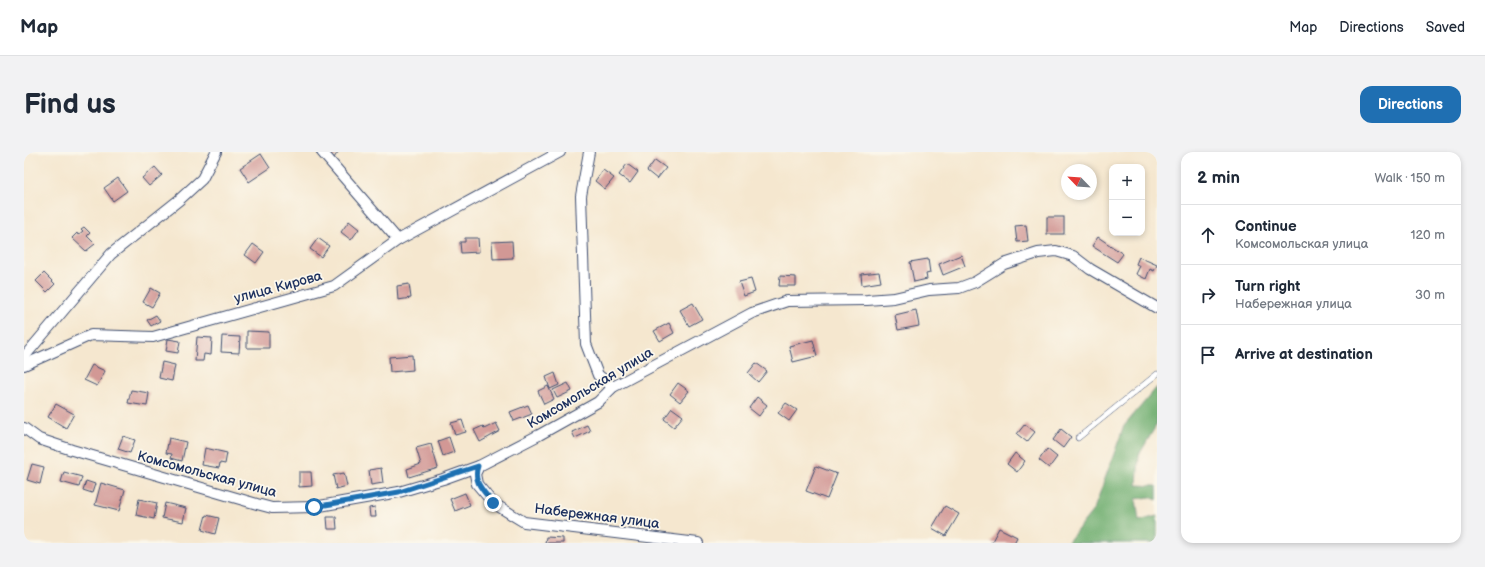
<!DOCTYPE html>
<meta charset="utf-8">
<style>
:root{--surface:#fff;--page:#f2f2f3;--text:#1f2937;--muted:#747a83;--line:#e0e1e3;--accent:#1f6fb2}
body{margin:0;font-family:"Balsamiq Sans",sans-serif;background:var(--page);color:var(--text)}
.controls{position:absolute;right:12px;top:12px;display:grid;overflow:hidden;border-radius:8px;box-shadow:0 2px 6px #0003}
.controls button{width:36px;height:36px;display:grid;place-items:center;padding:0;border:0;border-bottom:1px solid var(--line);background:var(--surface);color:var(--text);font:20px sans-serif}
.compass{position:absolute;left:1037px;top:12px;width:36px;height:36px;border-radius:50%;background:var(--surface);box-shadow:0 2px 6px #0003;rotate:295deg}
.stop{position:absolute;width:12px;height:12px;margin:-9px;border:3px solid #1f6fb2;border-radius:50%;background:#fff}
.stop.end{background:#1f6fb2;border-color:#fff;box-shadow:0 1px 4px #0008}
.list{margin:0;padding:0;list-style:none}
h2{display:flex;justify-content:space-between;align-items:center;height:52px;margin:0;padding:0 16px;font-size:17px}
h2 small{font-size:13px;font-weight:400;color:var(--muted)}
.list li{display:grid;grid-template-columns:26px 1fr auto;gap:12px;align-items:center;box-sizing:border-box;height:60px;padding:0 16px;border-top:1px solid var(--line)}
.list b{display:block;font-size:15px;white-space:nowrap}
.list p{margin:0;font-size:13px;white-space:nowrap;color:var(--muted)}
.list em{font-size:13px;font-style:normal;color:var(--muted)}
.icon{flex:none;width:22px;height:22px;fill:none;stroke:currentColor;stroke-width:2;stroke-linecap:round;stroke-linejoin:round}
.map{position:relative;flex:none;width:1133px;height:391px;overflow:hidden;border-radius:12px}
header{display:flex;align-items:center;gap:24px;box-sizing:border-box;height:56px;padding:0 20px;background:var(--surface);border-bottom:1px solid var(--line)}
header strong{font-size:19px}
nav{display:flex;gap:22px;margin-inline-start:auto;font-size:14px}
.intro{display:flex;align-items:center;justify-content:space-between;box-sizing:border-box;height:96px;padding:0 24px}
h1{margin:0;font-size:28px}
.button{padding:10px 18px;border-radius:12px;background:var(--accent);color:#fff;font-size:14px;font-weight:700}
main{display:flex;gap:24px;padding:0 24px}
aside{flex:1;background:var(--surface);border-radius:12px;box-shadow:0 2px 6px #0003}
.map>svg:first-child{display:block}
.forest{fill:#70ae6f;stroke:#466e66}
.building{fill:#d29895}
.lines{fill:none;stroke-linecap:round;stroke-linejoin:round}
.service-casing{stroke:#3c4b6f;stroke-width:6}
.minor-casing{stroke:#3c4b6f;stroke-width:12}
.service{stroke:#fff;stroke-width:5}
.minor{stroke:#fff;stroke-width:10}
.route{stroke:#1f6fb2;stroke-width:5}
.labels{text-anchor:middle;dominant-baseline:central;stroke-width:3.5;stroke-linejoin:round;paint-order:stroke}
.street-label{font-size:14px;fill:#1b2f5e;stroke:#fbf7ec}
</style>
<header>
<strong>Map</strong>
<nav><a>Map</a><a>Directions</a><a>Saved</a></nav>
</header>
<div class="intro"><h1>Find us</h1><a class="button">Directions</a></div>
<main>
<div class="map">
<svg width="1133" height="391" viewBox="0 0 1133 391">
<rect width="100%" height="100%" fill="#fbf7ec"/>
<filter id="ink" filterUnits="userSpaceOnUse"><feTurbulence type="fractalNoise" baseFrequency=".025" numOctaves="2"/><feDisplacementMap in="SourceGraphic" scale="8" xChannelSelector="R" yChannelSelector="G"/><feConvolveMatrix kernelMatrix="1 2 1 2 8 2 1 2 1" color-interpolation-filters="sRGB"/></filter>
<filter id="wash" filterUnits="userSpaceOnUse"><feTurbulence type="fractalNoise" baseFrequency=".012" numOctaves="4" result="noise"/><feDisplacementMap in="SourceGraphic" scale="16" xChannelSelector="R" yChannelSelector="G"/><feGaussianBlur stdDeviation="0.9" result="paint"/><feColorMatrix in="noise" values="0 0 0 0 0 0 0 0 0 0 0 0 0 0 0 0 0 1.4 0 .05"/><feComposite in="paint" operator="in"/></filter>
<g filter="url(#wash)">
<rect width="100%" height="100%" fill="#f5e7cf"/>
<!-- forest -->
<polygon class="forest" points="1133,235 1133,272 1115,303 1113,333 1133,334 1133,348 1126,345 1112,347 1115,369 1133,364 1133,391 1043,391 1070,357 1100,274"/>
<g id="blocks">
<!-- building -->
<g class="building">
<polygon points="303,0 314,0 310,6"/>
<polygon points="237,2 246,16 225,30 216,16"/>
<polygon points="631,8 642,16 633,27 623,19"/>
<polygon points="603,12 614,20 606,31 595,23"/>
<polygon points="131,15 138,23 125,34 118,26"/>
<polygon points="579,18 590,26 581,37 571,29"/>
<polygon points="94,26 103,39 89,49 80,36"/>
<rect x="1023" y="65" width="17" height="17"/>
<polygon points="325,69 335,77 327,88 317,80"/>
<polygon points="1002,73 1004,89 993,90 991,74"/>
<polygon points="60,75 66,81 63,84 71,92 62,99 48,86 53,81 54,83 59,79 57,77"/>
<polygon points="1074,85 1099,102 1093,110 1068,94"/>
<polygon points="294,86 305,94 297,105 286,97"/>
<polygon points="441,86 454,86 455,100 437,101 436,90 441,90"/>
<polygon points="488,89 489,106 469,107 468,90"/>
<polygon points="229,92 240,100 232,111 221,103"/>
<polygon points="937,103 941,114 919,123 915,112"/>
<polygon points="1115,105 1133,113 1130,119 1126,117 1122,127 1112,122 1116,114 1112,112"/>
<polygon points="904,107 906,121 902,122 903,127 890,130 886,110"/>
<polygon points="855,120 857,130 838,133 837,122"/>
<polygon points="20,121 31,132 23,140 12,129"/>
<polygon points="756,124 772,125 772,134 755,134"/>
<polygon points="727,127 731,140 720,144 715,130"/>
<polygon points="385,132 387,146 374,148 373,134"/>
<polygon points="127,136 136,141 128,155 119,150"/>
<polygon points="669,151 678,167 665,174 656,158"/>
<polygon points="892,158 895,174 874,178 871,163"/>
<polygon points="132,163 136,169 127,174 123,168"/>
<polygon points="645,171 650,181 636,189 630,179"/>
<polygon points="223,179 245,180 245,196 223,196"/>
<polygon points="198,184 216,185 215,201 197,200"/>
<polygon points="173,185 188,186 187,203 180,202 179,209 171,209"/>
<polygon points="144,187 156,189 154,201 142,199"/>
<polygon points="789,188 793,204 769,210 765,194"/>
<polygon points="388,203 389,218 366,220 365,205"/>
<polygon points="138,210 151,213 148,229 135,226"/>
<polygon points="732,211 743,219 734,230 724,221"/>
<polygon points="68,213 81,219 73,234 60,228"/>
<polygon points="531,221 535,233 526,237 522,225"/>
<polygon points="544,231 548,239 533,246 529,238"/>
<polygon points="654,231 665,239 656,250 646,242"/>
<polygon points="524,234 530,247 520,252 514,239"/>
<polygon points="107,238 125,241 123,254 104,251"/>
<polygon points="733,245 743,253 735,264 725,256"/>
<polygon points="762,251 773,258 765,269 754,261"/>
<polygon points="32,252 50,262 42,276 24,265"/>
<polygon points="504,253 508,262 490,269 486,260"/>
<polygon points="648,256 659,264 650,275 640,267"/>
<polygon points="438,268 442,280 431,283 427,271"/>
<polygon points="472,271 476,279 456,290 450,278 459,274 460,277"/>
<polygon points="1001,272 1011,280 1003,290 993,282"/>
<polygon points="563,273 566,279 551,286 548,280"/>
<polygon points="1037,277 1047,285 1039,296 1029,288"/>
<polygon points="99,284 111,288 106,301 94,297"/>
<polygon points="425,285 430,300 419,304 414,289"/>
<polygon points="145,286 162,290 158,309 147,306 148,302 142,301"/>
<polygon points="407,292 414,316 385,325 383,317 397,312 392,296"/>
<polygon points="181,296 203,301 201,312 196,311 195,316 178,313"/>
<polygon points="1023,297 1033,305 1025,316 1015,308"/>
<polygon points="991,301 1001,309 993,320 983,312"/>
<polygon points="8,312 20,315 16,332 3,328"/>
<polygon points="792,314 813,322 803,347 782,339"/>
<polygon points="357,316 359,331 347,333 345,318"/>
<polygon points="40,320 58,325 55,335 37,330"/>
<polygon points="275,320 287,320 288,334 275,335"/>
<polygon points="320,321 323,334 312,337 309,323"/>
<polygon points="62,329 71,332 68,341 59,338"/>
<polygon points="77,331 101,338 95,359 71,353"/>
<polygon points="441,341 446,353 431,359 426,347"/>
<polygon points="115,347 133,351 130,367 112,363"/>
<polygon points="141,351 162,356 159,370 138,366"/>
<polygon points="921,354 935,362 922,384 908,376"/>
<polygon points="351,355 352,365 346,365 345,356"/>
<polygon points="182,363 195,366 191,382 178,378"/>
<polygon points="303,365 312,365 313,377 304,377"/>
<polygon points="975,376 993,385 990,391 967,391"/>
<polygon points="522,385 539,386 539,391 521,391"/>
</g>
</g>
</g>
<g filter="url(#ink)">
<use href="#blocks" fill-opacity="0" stroke="#3c4b6f" stroke-width="1"/>
<g class="lines">
<!-- service casing -->
<g class="service-casing">
<polyline id="service" points="1054,286 1133,222"/>
</g>
<!-- minor casing -->
<g class="minor-casing">
<g id="minor">
<polyline points="298,0 374,88"/>
<polyline points="565,0 557,44 562,192 574,223 589,235"/>
<polyline points="0,205 87,102 155,48 178,27 192,0"/>
<polyline points="0,213 67,183 129,185 310,134 374,88 536,0"/>
<polyline points="0,276 15,287 48,298 233,352 248,356 290,355 375,340 419,327 455,314 515,283 574,250 589,235 728,161 763,149 843,148 870,146 905,138 935,136 951,130 980,112 1014,101 1032,99 1049,104 1066,117 1133,156"/>
<polyline points="455,314 451,322 453,332 469,351 500,370 674,391"/>
</g>
</g>
<!-- service -->
<use href="#service" class="service"/>
<!-- minor -->
<use href="#minor" class="minor"/>
</g>
</g>
<g class="lines" filter="url(#ink)">
<!-- route -->
<path class="route" d="M 290,355 L 375,340 L 454,314 C 448,330 460,339 469,351"/>
</g>
<g class="labels">
<!-- street labels -->
<g class="street-label">
<text transform="translate(254 135) rotate(-15)">улица Кирова</text>
<text transform="translate(566 236) rotate(-31)">Комсомольская улица</text>
<text transform="translate(183 322) rotate(15)">Комсомольская улица</text>
<text transform="translate(573 364) rotate(7)">Набережная улица</text>
</g>
</g>
</svg>
<div class="controls">
<button>+</button>
<button>−</button>
</div>
<svg class="compass" viewBox="-18 -18 36 36"><path d="M0-13l5 13h-10z" fill="#e53935"/><path d="M0 13l5-13h-10z" fill="#747a83"/></svg>
<div class="stop" style="left:290px;top:355px"></div>
<div class="stop end" style="left:469px;top:351px"></div>
</div>
<aside>
<h2>2 min<small>Walk · 150 m</small></h2>
<ul class="list">
<li><svg class="icon" aria-label="ahead" viewBox="0 0 24 24"><path d="M12 20V5M6 11l6-6 6 6"/></svg><div><b>Continue</b><p>Комсомольская улица</p></div><em>120 m</em></li>
<li><svg class="icon" aria-label="right" viewBox="0 0 24 24"><path d="M7 20v-9h11M14 6l5 5-5 5"/></svg><div><b>Turn right</b><p>Набережная улица</p></div><em>30 m</em></li>
<li><svg class="icon" aria-label="arrive" viewBox="0 0 24 24"><path d="M6 21V4h12l-3 4 3 4H6"/></svg><div><b>Arrive at destination</b></div></li>
</ul>
</aside>
</main>
